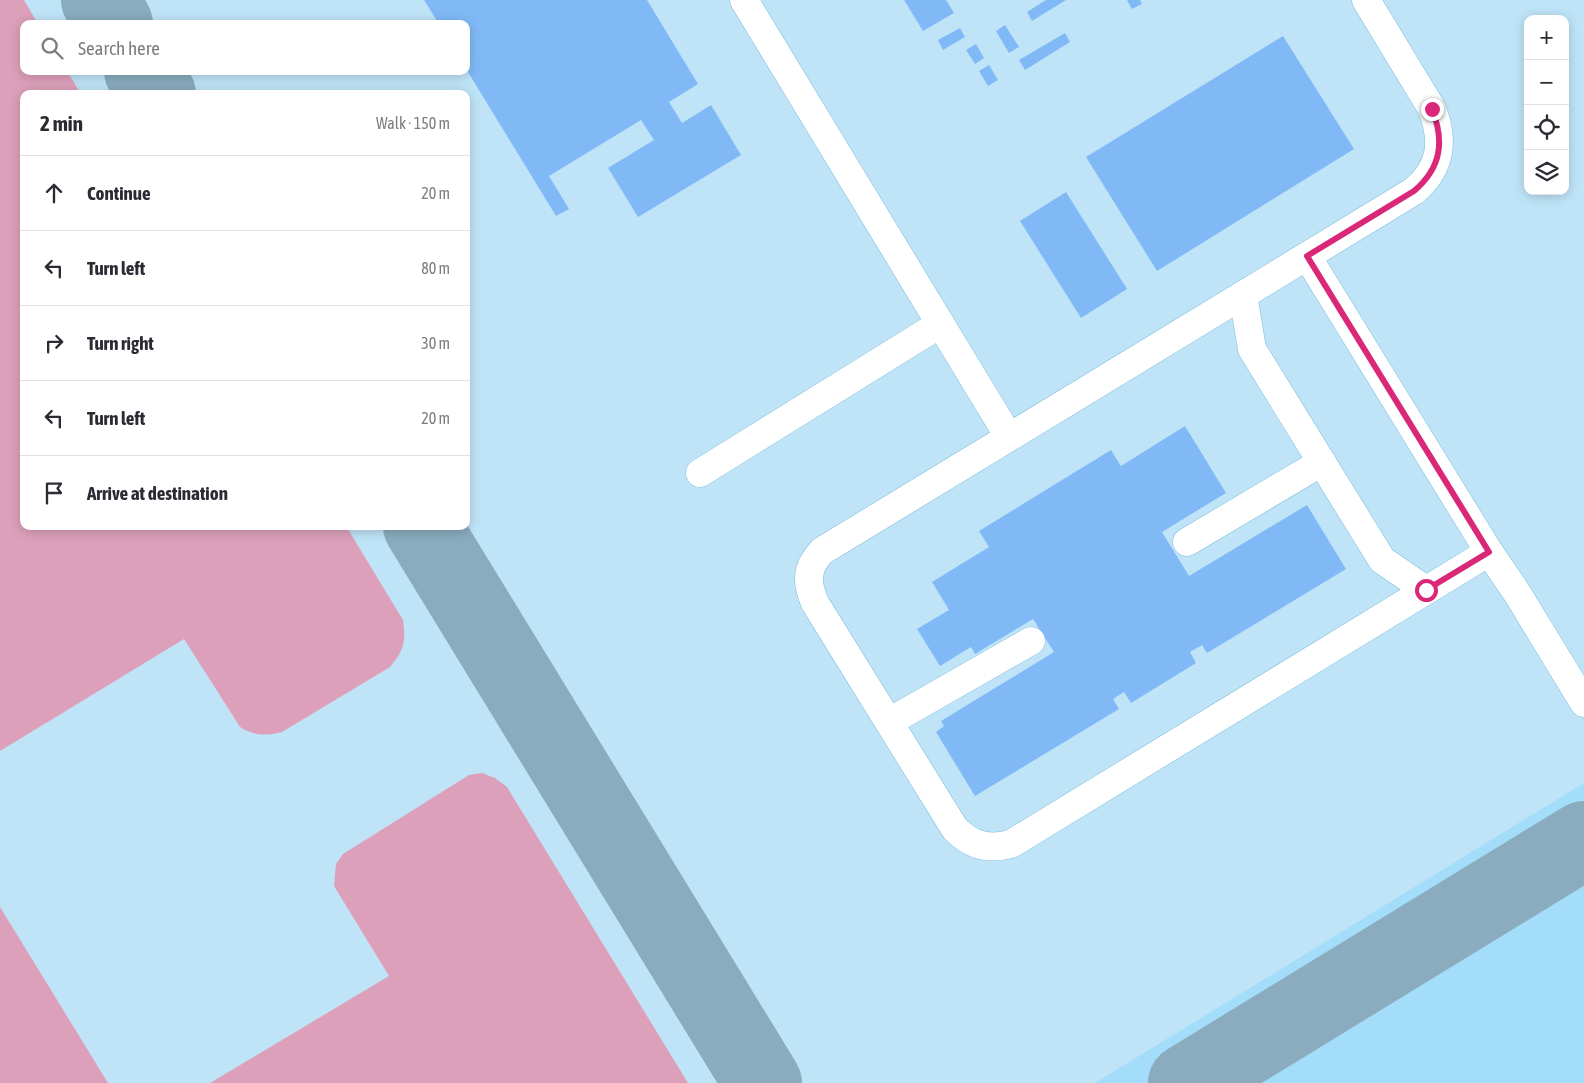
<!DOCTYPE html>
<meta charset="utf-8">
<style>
:root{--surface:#fff;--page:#f7f7f7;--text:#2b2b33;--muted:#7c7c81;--line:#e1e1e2}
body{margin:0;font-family:"Asap Condensed",sans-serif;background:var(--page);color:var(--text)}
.controls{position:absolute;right:15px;top:15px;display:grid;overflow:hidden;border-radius:10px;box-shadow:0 2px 12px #0003}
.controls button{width:45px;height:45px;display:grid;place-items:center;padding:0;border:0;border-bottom:1px solid var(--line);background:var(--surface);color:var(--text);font:25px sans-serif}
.stop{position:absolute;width:15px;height:15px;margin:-11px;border:4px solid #db2777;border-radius:50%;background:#fff}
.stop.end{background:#db2777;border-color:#fff;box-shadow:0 1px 5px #0008}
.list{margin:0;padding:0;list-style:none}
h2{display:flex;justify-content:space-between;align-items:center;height:65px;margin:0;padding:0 20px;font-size:21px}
h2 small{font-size:16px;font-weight:400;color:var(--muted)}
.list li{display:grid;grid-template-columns:32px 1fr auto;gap:15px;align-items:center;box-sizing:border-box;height:75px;padding:0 20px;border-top:1px solid var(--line)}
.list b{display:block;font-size:19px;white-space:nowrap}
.list em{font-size:16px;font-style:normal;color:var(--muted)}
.icon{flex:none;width:28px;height:28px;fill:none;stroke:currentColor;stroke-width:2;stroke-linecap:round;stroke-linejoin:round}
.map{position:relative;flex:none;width:1584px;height:1083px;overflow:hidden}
.search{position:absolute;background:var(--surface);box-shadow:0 2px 12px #0003;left:20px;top:20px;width:450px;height:55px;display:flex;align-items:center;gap:12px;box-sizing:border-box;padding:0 18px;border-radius:10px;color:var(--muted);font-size:19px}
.panel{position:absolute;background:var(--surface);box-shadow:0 2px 12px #0003;left:20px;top:90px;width:450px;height:440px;border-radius:10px}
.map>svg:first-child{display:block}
.built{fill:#a3ddfa}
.green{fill:#dda0ba}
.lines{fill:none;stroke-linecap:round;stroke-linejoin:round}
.taxiway{stroke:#8aacbe;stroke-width:78}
.building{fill:#81b9f7}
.minor-casing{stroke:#7ebddd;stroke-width:29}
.minor{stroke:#fff;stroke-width:28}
.route{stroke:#db2777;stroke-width:6}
</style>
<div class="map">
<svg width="1584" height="1083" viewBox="0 0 1584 1083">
<rect width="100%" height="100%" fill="#bfe4f8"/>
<!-- built -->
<polygon class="built" points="1584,783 1584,1083 1095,1083"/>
<!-- green -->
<g class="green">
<path d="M 0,0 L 24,0 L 38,24 L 24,24 L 24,71 L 67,71 L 81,94 L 24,94 L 24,526 L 346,526 L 403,620 C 406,642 404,651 390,667 L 282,732 C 265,736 255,736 240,727 L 184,639 L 0,751 Z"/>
<polygon points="482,773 495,778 507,787 688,1083 210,1083 389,976 334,886 336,864 343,854 469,775"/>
<polygon points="0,907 108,1083 0,1083"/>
</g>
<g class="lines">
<!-- taxiway -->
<g class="taxiway">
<polyline points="100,0 114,24"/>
<polyline points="143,71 157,94"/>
<polyline points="422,526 763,1083"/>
<polyline points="1187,1083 1584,840"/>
</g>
</g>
<!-- building -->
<g class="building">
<polygon points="424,0 647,0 698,84 669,102 682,123 711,105 741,155 638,217 608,168 654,140 641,120 549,176 569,209 556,216 466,69 466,24 439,24"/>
<polygon points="904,0 946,0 954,13 923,31"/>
<polygon points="1046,0 1066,0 1032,21 1027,12"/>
<polygon points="1127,0 1140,0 1142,4 1132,9"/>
<polygon points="1005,25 1019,47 1009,53 996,31"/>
<polygon points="960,28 965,37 943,50 938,40"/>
<polygon points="1065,33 1070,42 1025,70 1019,60"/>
<polygon points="1283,36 1354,149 1157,271 1086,157"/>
<polygon points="976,44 984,58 975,64 966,50"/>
<polygon points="989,65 998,80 988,86 979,71"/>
<polygon points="1066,192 1127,289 1081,318 1020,221"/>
<polygon points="1185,426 1226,493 1162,532 1189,576 1307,505 1346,569 1207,653 1202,645 1190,652 1196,663 1131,703 1124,692 1113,699 1119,709 975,796 936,732 944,726 941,721 1054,652 1033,619 975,654 971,647 940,666 917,629 949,610 932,582 989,547 979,531 1111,450 1121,466"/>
</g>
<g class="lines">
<!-- minor casing -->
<g class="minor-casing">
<g id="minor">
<polyline points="744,0 1009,437"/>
<path d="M 1307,256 L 1489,552 L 1011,844 C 989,850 972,846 955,829 L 815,603 C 806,582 806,568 822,551 L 1414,191 C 1441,168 1445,142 1432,109 L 1366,0"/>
<polyline points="1243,295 1252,349 1382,560 1426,590"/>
<polyline points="700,473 940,324"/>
<polyline points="1187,542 1322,462"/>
<polyline points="1489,552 1517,593 1584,703"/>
<polyline points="889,722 1031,641"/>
</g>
</g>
<!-- minor -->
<use href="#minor" class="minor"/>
</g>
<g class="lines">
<!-- route -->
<path class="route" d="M 1426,590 L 1489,552 L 1307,256 L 1414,191 C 1441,168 1445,142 1432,109"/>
</g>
</svg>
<div class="controls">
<button>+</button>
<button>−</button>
<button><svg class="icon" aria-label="locate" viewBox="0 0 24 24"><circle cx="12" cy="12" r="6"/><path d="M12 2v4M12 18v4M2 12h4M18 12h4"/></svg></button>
<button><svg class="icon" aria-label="layers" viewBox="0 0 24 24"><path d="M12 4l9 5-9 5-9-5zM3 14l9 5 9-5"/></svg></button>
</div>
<div class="stop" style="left:1426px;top:590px"></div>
<div class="stop end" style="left:1432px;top:109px"></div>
<div class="search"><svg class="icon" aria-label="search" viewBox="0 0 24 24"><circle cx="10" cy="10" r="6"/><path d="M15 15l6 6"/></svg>Search here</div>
<section class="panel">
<h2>2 min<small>Walk · 150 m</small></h2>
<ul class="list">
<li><svg class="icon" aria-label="ahead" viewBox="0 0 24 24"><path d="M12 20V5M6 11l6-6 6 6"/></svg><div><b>Continue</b></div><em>20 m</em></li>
<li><svg class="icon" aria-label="left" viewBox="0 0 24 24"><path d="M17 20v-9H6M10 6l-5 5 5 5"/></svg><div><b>Turn left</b></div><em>80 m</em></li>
<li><svg class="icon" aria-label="right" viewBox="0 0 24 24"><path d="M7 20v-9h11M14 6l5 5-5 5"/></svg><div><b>Turn right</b></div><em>30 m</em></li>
<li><svg class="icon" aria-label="left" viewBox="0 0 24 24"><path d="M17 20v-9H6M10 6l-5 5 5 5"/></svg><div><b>Turn left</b></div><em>20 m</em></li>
<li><svg class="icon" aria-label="arrive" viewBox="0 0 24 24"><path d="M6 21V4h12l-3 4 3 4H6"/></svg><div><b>Arrive at destination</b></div></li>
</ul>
</section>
</div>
